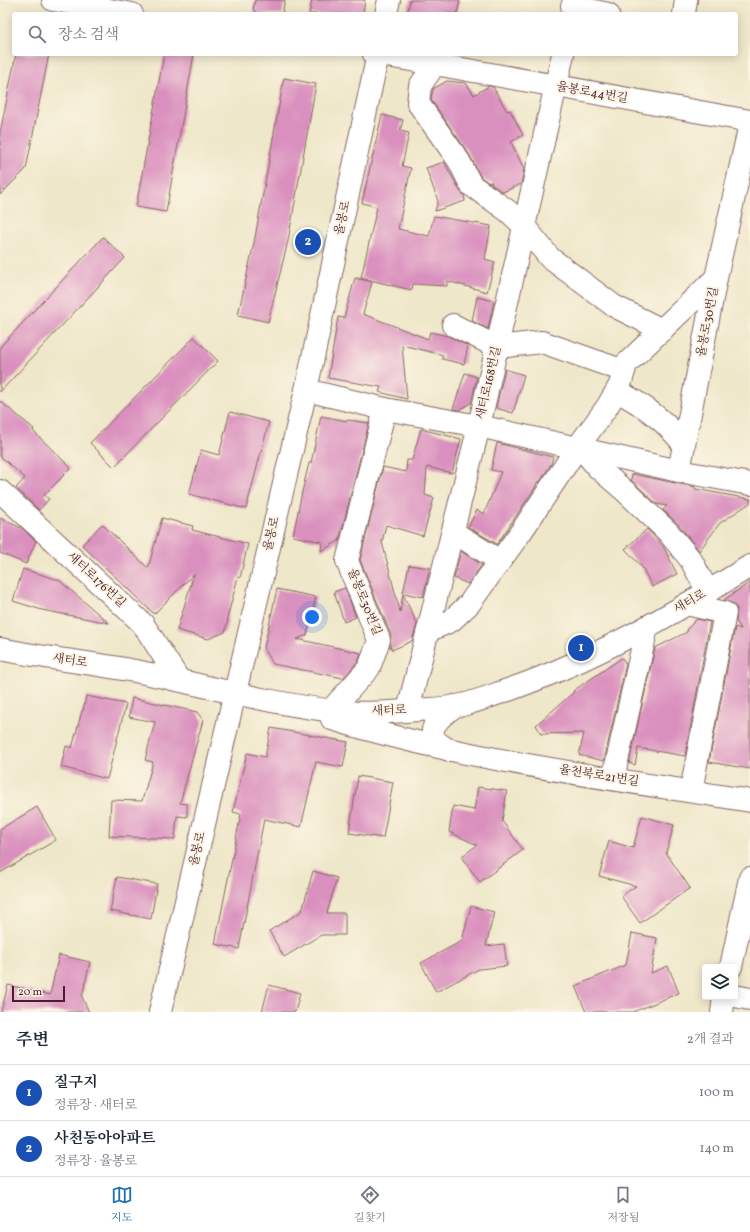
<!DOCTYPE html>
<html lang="ko">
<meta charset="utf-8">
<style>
:root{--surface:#fff;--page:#f2f2f3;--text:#1f2937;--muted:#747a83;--line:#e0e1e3;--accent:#1f6fb2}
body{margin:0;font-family:Vollkorn,"Noto Serif KR",serif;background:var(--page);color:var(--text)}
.controls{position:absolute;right:12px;bottom:12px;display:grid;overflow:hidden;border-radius:4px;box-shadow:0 2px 10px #0003}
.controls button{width:36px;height:36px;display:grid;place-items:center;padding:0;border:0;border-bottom:1px solid var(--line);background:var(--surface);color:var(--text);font:20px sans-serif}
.scale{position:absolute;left:12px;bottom:10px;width:53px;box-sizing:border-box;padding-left:4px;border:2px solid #4a1f2b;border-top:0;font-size:11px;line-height:14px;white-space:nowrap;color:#4a1f2b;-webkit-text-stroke:3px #fcf5e5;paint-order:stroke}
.you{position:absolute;left:312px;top:617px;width:14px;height:14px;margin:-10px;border:3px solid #fff;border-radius:50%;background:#1a73e8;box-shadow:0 0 0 6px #1a73e833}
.badge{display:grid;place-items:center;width:26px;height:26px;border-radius:50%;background:var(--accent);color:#fff;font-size:13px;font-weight:700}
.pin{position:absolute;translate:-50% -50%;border:2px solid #fff;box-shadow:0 1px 4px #0006}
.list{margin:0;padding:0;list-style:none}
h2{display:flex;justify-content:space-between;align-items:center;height:52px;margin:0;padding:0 16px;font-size:17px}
h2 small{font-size:13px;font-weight:400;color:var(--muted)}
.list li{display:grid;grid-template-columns:26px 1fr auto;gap:12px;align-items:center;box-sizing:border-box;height:56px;padding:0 16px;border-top:1px solid var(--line)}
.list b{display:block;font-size:15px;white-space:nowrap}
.list p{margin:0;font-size:13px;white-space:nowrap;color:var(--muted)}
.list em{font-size:13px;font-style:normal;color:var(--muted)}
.icon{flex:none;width:22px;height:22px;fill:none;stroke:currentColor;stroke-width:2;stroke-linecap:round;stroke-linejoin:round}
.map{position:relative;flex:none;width:750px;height:1012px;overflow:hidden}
.search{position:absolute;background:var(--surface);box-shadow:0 2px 10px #0003;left:12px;right:12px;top:12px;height:44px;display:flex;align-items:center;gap:10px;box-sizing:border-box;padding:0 14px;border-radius:4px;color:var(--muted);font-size:15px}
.sheet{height:164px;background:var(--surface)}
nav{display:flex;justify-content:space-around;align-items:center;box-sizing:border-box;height:56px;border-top:1px solid var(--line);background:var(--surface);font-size:11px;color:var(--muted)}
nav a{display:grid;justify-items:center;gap:2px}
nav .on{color:var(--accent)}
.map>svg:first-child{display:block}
.building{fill:#da90be}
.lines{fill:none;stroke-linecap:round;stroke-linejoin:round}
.minor-casing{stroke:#846562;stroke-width:24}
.minor{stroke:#fff;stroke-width:22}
.labels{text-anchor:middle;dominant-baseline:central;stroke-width:4;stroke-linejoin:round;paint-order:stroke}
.street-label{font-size:12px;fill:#4a1f2b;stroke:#fcf5e5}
</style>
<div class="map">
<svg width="750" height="1012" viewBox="0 0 750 1012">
<rect width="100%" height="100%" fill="#fcf5e5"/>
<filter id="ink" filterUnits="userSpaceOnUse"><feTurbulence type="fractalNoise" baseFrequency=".025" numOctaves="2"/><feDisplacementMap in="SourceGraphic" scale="8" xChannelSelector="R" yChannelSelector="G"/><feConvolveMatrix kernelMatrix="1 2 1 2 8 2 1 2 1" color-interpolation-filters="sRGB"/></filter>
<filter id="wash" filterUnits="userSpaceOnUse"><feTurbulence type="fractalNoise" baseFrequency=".012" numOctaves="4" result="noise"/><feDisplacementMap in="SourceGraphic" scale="16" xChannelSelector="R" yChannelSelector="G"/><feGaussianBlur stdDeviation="0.9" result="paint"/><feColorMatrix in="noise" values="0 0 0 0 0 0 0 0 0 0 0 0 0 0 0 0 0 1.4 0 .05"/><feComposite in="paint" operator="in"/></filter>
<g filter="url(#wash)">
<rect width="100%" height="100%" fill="#efe7c9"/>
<g id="blocks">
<!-- building -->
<g class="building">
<polygon points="255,0 285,0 282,14 257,14 253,9"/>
<polygon points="312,0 365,0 363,14 309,14"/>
<polygon points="410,0 460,0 457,14 407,14"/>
<polygon points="16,54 49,54 26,169 0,195 0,133"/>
<polygon points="164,54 194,54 166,212 136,207"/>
<polygon points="284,78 316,84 288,241 268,322 238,315 254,243"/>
<polygon points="447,81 466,83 474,95 489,86 493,87 507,111 510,110 523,135 511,142 524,169 521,184 503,192 492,185 491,182 489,183 481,177 469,154 431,100 433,89"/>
<polygon points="382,115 403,120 400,131 409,133 402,166 411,168 398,229 429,236 434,216 491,226 485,259 495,262 487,292 447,281 447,286 413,284 412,290 361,278 377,207 362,203"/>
<polygon points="444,162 460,191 464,195 465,201 435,211 438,201 426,168"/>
<polygon points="103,237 125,258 0,392 0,347"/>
<polygon points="355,278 372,282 363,314 428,339 430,332 448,336 468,346 464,364 442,359 443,355 402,345 407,399 379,392 381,387 328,378 338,317 344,318"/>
<polygon points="477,297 494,301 488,329 472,321"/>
<polygon points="194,337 218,361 114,467 90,443"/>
<polygon points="505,369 524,375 513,413 496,408"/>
<polygon points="465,373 477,377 471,403 459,410 453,409"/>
<polygon points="0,401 34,429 33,431 71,468 44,495 49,499 39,510 16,488 25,478 0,456"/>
<polygon points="230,412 269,422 246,509 189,494 201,450 219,455"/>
<polygon points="321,416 347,421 348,420 369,423 339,541 321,551 322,542 293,536 302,492 309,463 311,463"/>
<polygon points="421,429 461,439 452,473 427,467 425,495 434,498 423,536 386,525 382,542 400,612 403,594 417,624 412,641 392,650 390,646 391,635 360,560 383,467 406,472 407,460 412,460"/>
<polygon points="497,443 553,457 551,464 540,482 538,481 535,488 497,544 468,527 477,510 484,514 501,472 491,470"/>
<polygon points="632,474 695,487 695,489 750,499 750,503 720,523 699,551 678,524 663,510 667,506 657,504 631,480"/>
<polygon points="0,518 21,528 36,541 26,564 0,553"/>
<polygon points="162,518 193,526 192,530 248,544 240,578 238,577 227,619 228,620 225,632 208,639 177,630 194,574 154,614 82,545 102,524 148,568"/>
<polygon points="647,529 663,546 677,574 652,587 642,567 625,549"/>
<polygon points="461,551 482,565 468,584 454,578"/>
<polygon points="409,565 430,568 423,597 403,593"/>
<polygon points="23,569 59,580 109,623 42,610 13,601"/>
<polygon points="750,582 750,769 709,762 735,627 741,629 736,621 737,609 733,604 724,600"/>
<polygon points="345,588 356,617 344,622 334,592"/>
<polygon points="277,589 316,597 307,635 297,639 361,653 358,661 343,678 273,664 264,648"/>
<polygon points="697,619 710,622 685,756 638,748 635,765 629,763 655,648 687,632 688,628"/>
<polygon points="622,658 626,664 604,761 579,755 584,733 541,734 536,725 574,692 573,691"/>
<polygon points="86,696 126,704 107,779 61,767 66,746 72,748 82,711 83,711"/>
<polygon points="132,698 197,712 203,720 180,803 187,804 187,817 177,816 175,839 109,836 111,800 142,801 153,762 145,760 155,722 129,717"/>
<polygon points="271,728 348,742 343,767 316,762 301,827 264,819 239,949 215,944 241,814 233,812 247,753 265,757"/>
<polygon points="358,776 393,782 383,838 349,833"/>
<polygon points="478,787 507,791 502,821 523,850 480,882 461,857 477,845 449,832 453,806 474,810"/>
<polygon points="37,807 56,840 0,873 0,829"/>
<polygon points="642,816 674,825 666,853 690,888 640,923 621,896 636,886 599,876 609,841 633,848"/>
<polygon points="313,871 337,878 327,913 345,913 345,935 321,935 284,957 269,931 302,911"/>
<polygon points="117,877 157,884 151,919 110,911"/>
<polygon points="471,906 494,912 486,946 504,944 507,966 479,969 436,992 421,963 462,941"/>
<polygon points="632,933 657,938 651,973 668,966 679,993 633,1012 586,1012 575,986 626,965"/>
<polygon points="59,955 90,962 82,997 89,1012 1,1012 8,985 50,995"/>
<polygon points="269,985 300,993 295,1012 262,1012"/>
</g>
</g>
</g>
<g filter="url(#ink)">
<use href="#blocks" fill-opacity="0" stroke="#846562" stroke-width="1"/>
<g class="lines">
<!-- minor casing -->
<g class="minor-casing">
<g id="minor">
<polyline points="53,0 132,14"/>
<polyline points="572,6 608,14"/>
<polyline points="386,14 389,0"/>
<polyline points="684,14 686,0"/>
<polyline points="374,54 435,64 750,121"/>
<polyline points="435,64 420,86 418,103 459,161 471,185 508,211 524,226 550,258 614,306 662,330"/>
<polyline points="453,325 497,347 542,342 624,371"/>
<polyline points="306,390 385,409 479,426 679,471 750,484"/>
<path d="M 617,391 C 642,404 667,422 684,445"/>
<polyline points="582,449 598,468 626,492 668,532 691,560 708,592"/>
<polyline points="679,471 716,278 750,124"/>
<polyline points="0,491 143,624 179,680"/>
<polyline points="453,532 500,561"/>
<polyline points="687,604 725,613 691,791"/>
<polyline points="428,631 451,621 469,604 521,532 577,448 607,407 620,385 626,364 716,278"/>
<path d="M 0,649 C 48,659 97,663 145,673 C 211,687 276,705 343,712 C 364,714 386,712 407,711 C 426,709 447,709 466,704 C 481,700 496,694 511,689 C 596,659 674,613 750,566"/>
<polyline points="331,710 369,668 379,640 347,561 385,409"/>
<polyline points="408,710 479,426 563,54"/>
<path d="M 332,719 C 468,761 610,778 750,801"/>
<path d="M 449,750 C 445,748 441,745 438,743 C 423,728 444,714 455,706"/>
<polyline points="613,779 647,627"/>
<polyline points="731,967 750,878"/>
<polyline points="735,996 750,999"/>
<polyline points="160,1012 306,390 378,54"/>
<polyline points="722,1012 724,997"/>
</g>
</g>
<!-- minor -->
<use href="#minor" class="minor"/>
</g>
</g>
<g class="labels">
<!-- street labels -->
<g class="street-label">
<text transform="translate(592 93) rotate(10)">율봉로44번길</text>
<text transform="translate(343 218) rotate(-78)">율봉로</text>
<text transform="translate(708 322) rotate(-79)">율봉로30번길</text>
<text transform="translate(489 383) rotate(-77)">새터로168번길</text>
<text transform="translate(272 534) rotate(-77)">율봉로</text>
<text transform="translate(96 580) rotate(43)">새터로176번길</text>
<text transform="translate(364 602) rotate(68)">율봉로30번길</text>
<text transform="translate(690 602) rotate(-30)">새터로</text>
<text transform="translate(70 661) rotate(9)">새터로</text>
<text transform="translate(389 711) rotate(-2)">새터로</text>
<text transform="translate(599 776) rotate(9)">율천북로21번길</text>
<text transform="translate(198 849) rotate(-77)">율봉로</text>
</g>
</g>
</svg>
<div class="controls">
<button><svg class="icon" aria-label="layers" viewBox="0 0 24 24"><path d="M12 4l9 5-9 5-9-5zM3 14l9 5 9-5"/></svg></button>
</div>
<div class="scale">20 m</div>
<div class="you"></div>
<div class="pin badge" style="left:581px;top:648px;background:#1a4fb4">1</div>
<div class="pin badge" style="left:308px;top:242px;background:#1a4fb4">2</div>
<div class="search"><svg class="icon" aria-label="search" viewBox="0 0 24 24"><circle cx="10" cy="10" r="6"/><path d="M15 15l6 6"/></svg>장소 검색</div>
</div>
<section class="sheet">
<h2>주변<small>2개 결과</small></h2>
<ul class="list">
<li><span class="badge" style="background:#1a4fb4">1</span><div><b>질구지</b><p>정류장 · 새터로</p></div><em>100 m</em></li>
<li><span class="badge" style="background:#1a4fb4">2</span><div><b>사천동아아파트</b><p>정류장 · 율봉로</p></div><em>140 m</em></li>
</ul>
</section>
<nav>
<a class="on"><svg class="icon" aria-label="map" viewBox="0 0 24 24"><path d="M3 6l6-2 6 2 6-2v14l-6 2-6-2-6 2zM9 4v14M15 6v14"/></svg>지도</a>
<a><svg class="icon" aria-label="directions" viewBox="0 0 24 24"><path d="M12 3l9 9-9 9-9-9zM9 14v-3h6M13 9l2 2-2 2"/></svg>길찾기</a>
<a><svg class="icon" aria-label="saved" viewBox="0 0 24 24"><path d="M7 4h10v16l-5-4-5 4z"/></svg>저장됨</a>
</nav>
